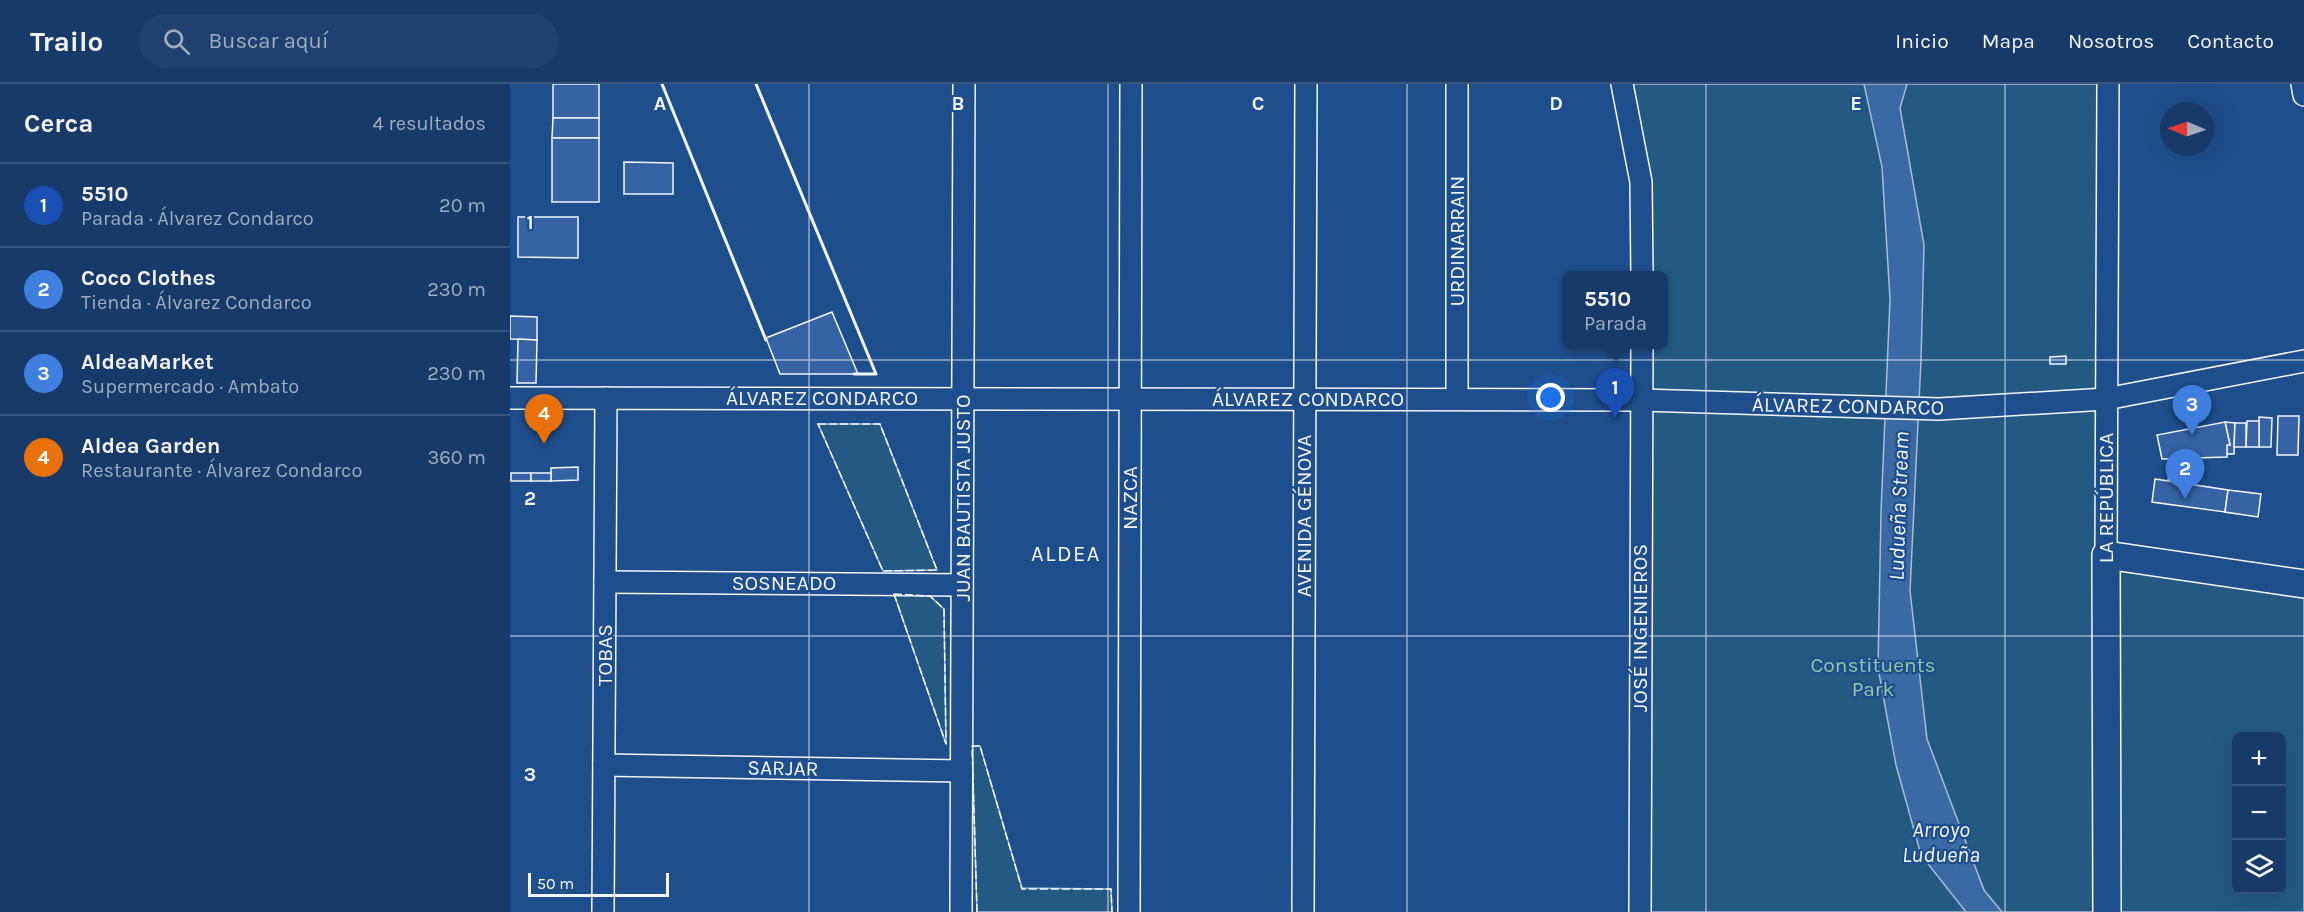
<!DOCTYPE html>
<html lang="es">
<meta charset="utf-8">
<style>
:root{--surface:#173a69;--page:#20416f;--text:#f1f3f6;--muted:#9eadc0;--line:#36547d;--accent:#8bbbb9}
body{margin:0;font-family:Karla,sans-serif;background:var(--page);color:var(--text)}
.controls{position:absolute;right:18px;bottom:18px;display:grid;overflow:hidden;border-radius:9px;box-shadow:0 6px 24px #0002}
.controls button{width:54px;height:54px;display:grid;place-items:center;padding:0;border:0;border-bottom:2px solid var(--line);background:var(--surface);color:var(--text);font:30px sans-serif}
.compass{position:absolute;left:1650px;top:18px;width:54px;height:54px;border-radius:50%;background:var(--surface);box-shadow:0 6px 24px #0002;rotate:272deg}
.scale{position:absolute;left:18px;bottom:15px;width:141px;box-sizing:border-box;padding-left:6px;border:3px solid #f2f6ff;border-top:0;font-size:16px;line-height:21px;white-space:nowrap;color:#f2f6ff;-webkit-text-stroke:4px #1f4e8c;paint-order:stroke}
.you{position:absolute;left:1041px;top:314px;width:21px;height:21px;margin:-15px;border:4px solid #fff;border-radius:50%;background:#1a73e8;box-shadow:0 0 0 9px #1a73e833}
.badge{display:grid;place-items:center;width:39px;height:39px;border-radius:50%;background:var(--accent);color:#fff;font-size:20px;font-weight:700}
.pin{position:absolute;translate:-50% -50px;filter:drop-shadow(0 2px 3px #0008)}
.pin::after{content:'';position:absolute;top:32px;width:21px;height:18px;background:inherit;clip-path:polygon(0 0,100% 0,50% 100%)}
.popup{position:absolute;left:1053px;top:187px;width:105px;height:78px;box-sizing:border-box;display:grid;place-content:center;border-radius:9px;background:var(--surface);filter:drop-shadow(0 2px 4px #0005);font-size:20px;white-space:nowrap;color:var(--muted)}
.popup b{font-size:22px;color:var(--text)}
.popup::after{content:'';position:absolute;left:50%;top:100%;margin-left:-12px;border:12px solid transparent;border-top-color:var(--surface)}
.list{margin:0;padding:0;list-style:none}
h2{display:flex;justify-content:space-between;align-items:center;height:78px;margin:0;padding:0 24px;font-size:26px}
h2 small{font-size:20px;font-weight:400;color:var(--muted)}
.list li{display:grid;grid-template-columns:39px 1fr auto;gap:18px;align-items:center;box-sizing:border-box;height:84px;padding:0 24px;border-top:2px solid var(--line)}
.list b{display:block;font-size:22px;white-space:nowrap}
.list p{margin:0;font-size:20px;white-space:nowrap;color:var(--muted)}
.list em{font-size:20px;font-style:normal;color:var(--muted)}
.icon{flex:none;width:33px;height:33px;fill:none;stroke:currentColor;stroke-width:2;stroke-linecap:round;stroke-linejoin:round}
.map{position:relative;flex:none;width:1794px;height:828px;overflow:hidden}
header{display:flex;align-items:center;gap:36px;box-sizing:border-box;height:84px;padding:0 30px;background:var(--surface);border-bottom:2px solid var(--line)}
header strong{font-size:28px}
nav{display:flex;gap:33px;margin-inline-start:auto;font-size:21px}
.search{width:420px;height:54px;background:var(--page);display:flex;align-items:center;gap:15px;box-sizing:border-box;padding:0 21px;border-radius:33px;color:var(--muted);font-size:22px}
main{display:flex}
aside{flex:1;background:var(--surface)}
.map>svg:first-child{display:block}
.green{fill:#245a82;stroke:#a8bbd7;stroke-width:1.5;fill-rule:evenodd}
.water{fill:#3b69a3;stroke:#a8bbd7;stroke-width:1.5}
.building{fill:#3563a3;stroke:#f2f6ff;stroke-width:1.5}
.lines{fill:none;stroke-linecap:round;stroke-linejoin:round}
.minor-casing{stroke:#f2f6ff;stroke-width:24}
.major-casing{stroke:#f2f6ff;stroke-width:30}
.minor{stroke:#1f4e8c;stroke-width:21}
.major{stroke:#1f4e8c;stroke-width:27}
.fence{stroke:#f2f6ff;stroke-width:1.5;stroke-dasharray:8 3;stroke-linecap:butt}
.wall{stroke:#f2f6ff;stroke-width:3}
.grid{fill:none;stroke:#f2f6ff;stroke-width:1.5;stroke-opacity:0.55}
.labels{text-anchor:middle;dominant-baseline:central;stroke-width:4.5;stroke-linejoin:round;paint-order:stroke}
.street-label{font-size:21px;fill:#f2f6ff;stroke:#1f4e8c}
.park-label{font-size:21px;fill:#97c8a6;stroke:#1f4e8c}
.water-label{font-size:22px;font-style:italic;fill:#f2f6ff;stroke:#1f4e8c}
.neighbourhood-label{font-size:22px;letter-spacing:1.5px;fill:#f2f6ff;stroke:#1f4e8c}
.grid-label{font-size:20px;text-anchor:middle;font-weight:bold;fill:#f2f6ff;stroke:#1f4e8c;stroke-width:4.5;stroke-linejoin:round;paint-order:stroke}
</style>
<header>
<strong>Trailo</strong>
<div class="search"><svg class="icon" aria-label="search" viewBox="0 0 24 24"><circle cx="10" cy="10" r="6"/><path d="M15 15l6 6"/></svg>Buscar aquí</div>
<nav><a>Inicio</a><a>Mapa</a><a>Nosotros</a><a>Contacto</a></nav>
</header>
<main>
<aside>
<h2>Cerca<small>4 resultados</small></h2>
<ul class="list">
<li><span class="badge" style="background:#1a4fb4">1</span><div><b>5510</b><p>Parada · Álvarez Condarco</p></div><em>20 m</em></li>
<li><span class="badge" style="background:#3f7fe0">2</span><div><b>Coco Clothes</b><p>Tienda · Álvarez Condarco</p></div><em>230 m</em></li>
<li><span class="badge" style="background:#3f7fe0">3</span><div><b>AldeaMarket</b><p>Supermercado · Ambato</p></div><em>230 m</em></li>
<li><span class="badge" style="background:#e8710a">4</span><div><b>Aldea Garden</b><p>Restaurante · Álvarez Condarco</p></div><em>360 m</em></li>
</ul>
</aside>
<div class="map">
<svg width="1794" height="828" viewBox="0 0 1794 828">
<rect width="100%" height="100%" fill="#1f4e8c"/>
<!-- green -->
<g class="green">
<path d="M 1112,0 L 1598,0 L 1596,470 L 1794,500 L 1794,828 L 1130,828 L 1132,261 L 1153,260 L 1153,192 L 1132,191 ZM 1726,652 L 1772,652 L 1772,806 L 1726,806 Z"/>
<polygon points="308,340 370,340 427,486 373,487"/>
<polygon points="384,510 420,512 434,525 436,660"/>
<polygon points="462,662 470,662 512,804 601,805 602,828 467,828"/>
</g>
<!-- water -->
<polygon class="water" points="1354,0 1397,0 1390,24 1414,161 1411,276 1400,507 1417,655 1474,806 1492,828 1456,828 1411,771 1386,681 1368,584 1371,428 1380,215 1372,83"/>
<!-- building -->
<g class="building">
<rect x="43" y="0" width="46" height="34"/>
<polygon points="43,34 89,34 89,54 42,54"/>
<rect x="42" y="54" width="47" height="64"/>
<polygon points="114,78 163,79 163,110 114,110"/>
<polygon points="8,133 68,133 68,174 8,173"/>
<polygon points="322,228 348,290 270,290 256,254"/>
<polygon points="0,232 27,233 27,256 0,255"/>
<polygon points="8,255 27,256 26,299 7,299"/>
<polygon points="1556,272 1556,280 1540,280 1540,273"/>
<polygon points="1768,332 1789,332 1788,371 1767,371"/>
<polygon points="1749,333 1762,334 1761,363 1749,363"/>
<polygon points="1737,337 1749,337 1749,363 1736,363"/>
<polygon points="1715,338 1725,339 1724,370 1717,370 1717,361 1720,361"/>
<polygon points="1715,338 1720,361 1717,361 1717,373 1652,375 1647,351"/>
<polygon points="1725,339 1736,339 1736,363 1724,363"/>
<polygon points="1661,374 1690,374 1686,401 1658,397"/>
<polygon points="68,383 68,396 41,397 41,384"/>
<rect x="1" y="389" width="20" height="8"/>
<rect x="21" y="389" width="20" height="8"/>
<polygon points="1645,395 1718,406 1715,428 1642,418"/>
<polygon points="1718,406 1751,410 1748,433 1715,428"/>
</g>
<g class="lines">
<!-- minor casing -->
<g class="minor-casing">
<g id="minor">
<polyline points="1112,0 1131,98 1132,192"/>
<polyline points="1792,0 1794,11"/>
<polyline points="0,314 1131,316 1429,325 1596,315 1794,277"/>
<polyline points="947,315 947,0"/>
<polyline points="1596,471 1598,0"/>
<polyline points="95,498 452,501"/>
<polyline points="94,681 451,687"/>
<polyline points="93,828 96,314"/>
<polyline points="451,828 454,0"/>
<polyline points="619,828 621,0"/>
<polyline points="793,828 796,0"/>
<polyline points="1130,828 1132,260"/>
</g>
</g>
<!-- major casing -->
<g class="major-casing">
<polyline id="major" points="1597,828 1596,471 1794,500"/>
</g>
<!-- minor -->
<use href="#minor" class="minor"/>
<!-- major -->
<use href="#major" class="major"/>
<!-- fence -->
<g class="fence">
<polygon points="308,340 370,340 427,486 373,487"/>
<polygon points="384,510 420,512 434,525 436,660"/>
<polyline points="467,828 462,662 470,662 512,805 601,805 602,828"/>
</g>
<!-- wall -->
<g class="wall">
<polyline points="152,0 256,256"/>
<polyline points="246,0 366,290 344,290"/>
</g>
</g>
<!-- grid -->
<path class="grid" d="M 299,0 L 299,828M 598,0 L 598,828M 897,0 L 897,828M 1196,0 L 1196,828M 1495,0 L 1495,828M 0,276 L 1794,276M 0,552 L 1794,552"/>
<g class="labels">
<!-- street labels -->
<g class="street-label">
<text transform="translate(947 157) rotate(-90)">URDINARRAIN</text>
<text x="312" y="314">ÁLVAREZ CONDARCO</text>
<text x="798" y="315">ÁLVAREZ CONDARCO</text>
<text transform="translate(1338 322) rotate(1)">ÁLVAREZ CONDARCO</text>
<text transform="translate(453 414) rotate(-90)">JUAN BAUTISTA JUSTO</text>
<text transform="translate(620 414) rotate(-90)">NAZCA</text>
<text transform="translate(1596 414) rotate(-90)">LA REPÚBLICA</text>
<text transform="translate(794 432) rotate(-90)">AVENIDA GÉNOVA</text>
<text x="274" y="499">SOSNEADO</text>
<text transform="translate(1130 544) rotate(-90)">JOSÉ INGENIEROS</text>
<text transform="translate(95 571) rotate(-90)">TOBAS</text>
<text transform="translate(273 684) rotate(1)">SARJAR</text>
</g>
<!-- park labels -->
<g class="park-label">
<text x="1363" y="581">Constituents<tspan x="1363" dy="24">Park</tspan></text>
</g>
<!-- water labels -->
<g class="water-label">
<text transform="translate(1389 422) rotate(-88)">Ludueña Stream</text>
<text x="1431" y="746">Arroyo<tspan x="1431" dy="25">Ludueña</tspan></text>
</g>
<!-- neighbourhood labels -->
<g class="neighbourhood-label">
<text x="556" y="470">ALDEA</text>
</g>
</g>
<g class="grid-label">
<text x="150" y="26">A</text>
<text x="448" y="26">B</text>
<text x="748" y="26">C</text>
<text x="1046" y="26">D</text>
<text x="1346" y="26">E</text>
<text x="20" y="145">1</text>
<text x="20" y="421">2</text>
<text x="20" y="697">3</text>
</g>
</svg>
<div class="controls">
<button>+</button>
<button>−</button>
<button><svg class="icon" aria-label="layers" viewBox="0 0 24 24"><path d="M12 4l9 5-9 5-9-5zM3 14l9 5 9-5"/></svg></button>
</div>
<svg class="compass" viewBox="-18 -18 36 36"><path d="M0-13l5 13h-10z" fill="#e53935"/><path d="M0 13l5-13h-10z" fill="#9eadc0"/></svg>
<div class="scale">50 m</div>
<div class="you"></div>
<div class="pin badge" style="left:1105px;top:334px;background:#1a4fb4">1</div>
<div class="popup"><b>5510</b>Parada</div>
<div class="pin badge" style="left:1675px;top:415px;background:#3f7fe0">2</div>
<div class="pin badge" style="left:1682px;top:351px;background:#3f7fe0">3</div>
<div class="pin badge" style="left:34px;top:360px;background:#e8710a">4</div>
</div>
</main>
